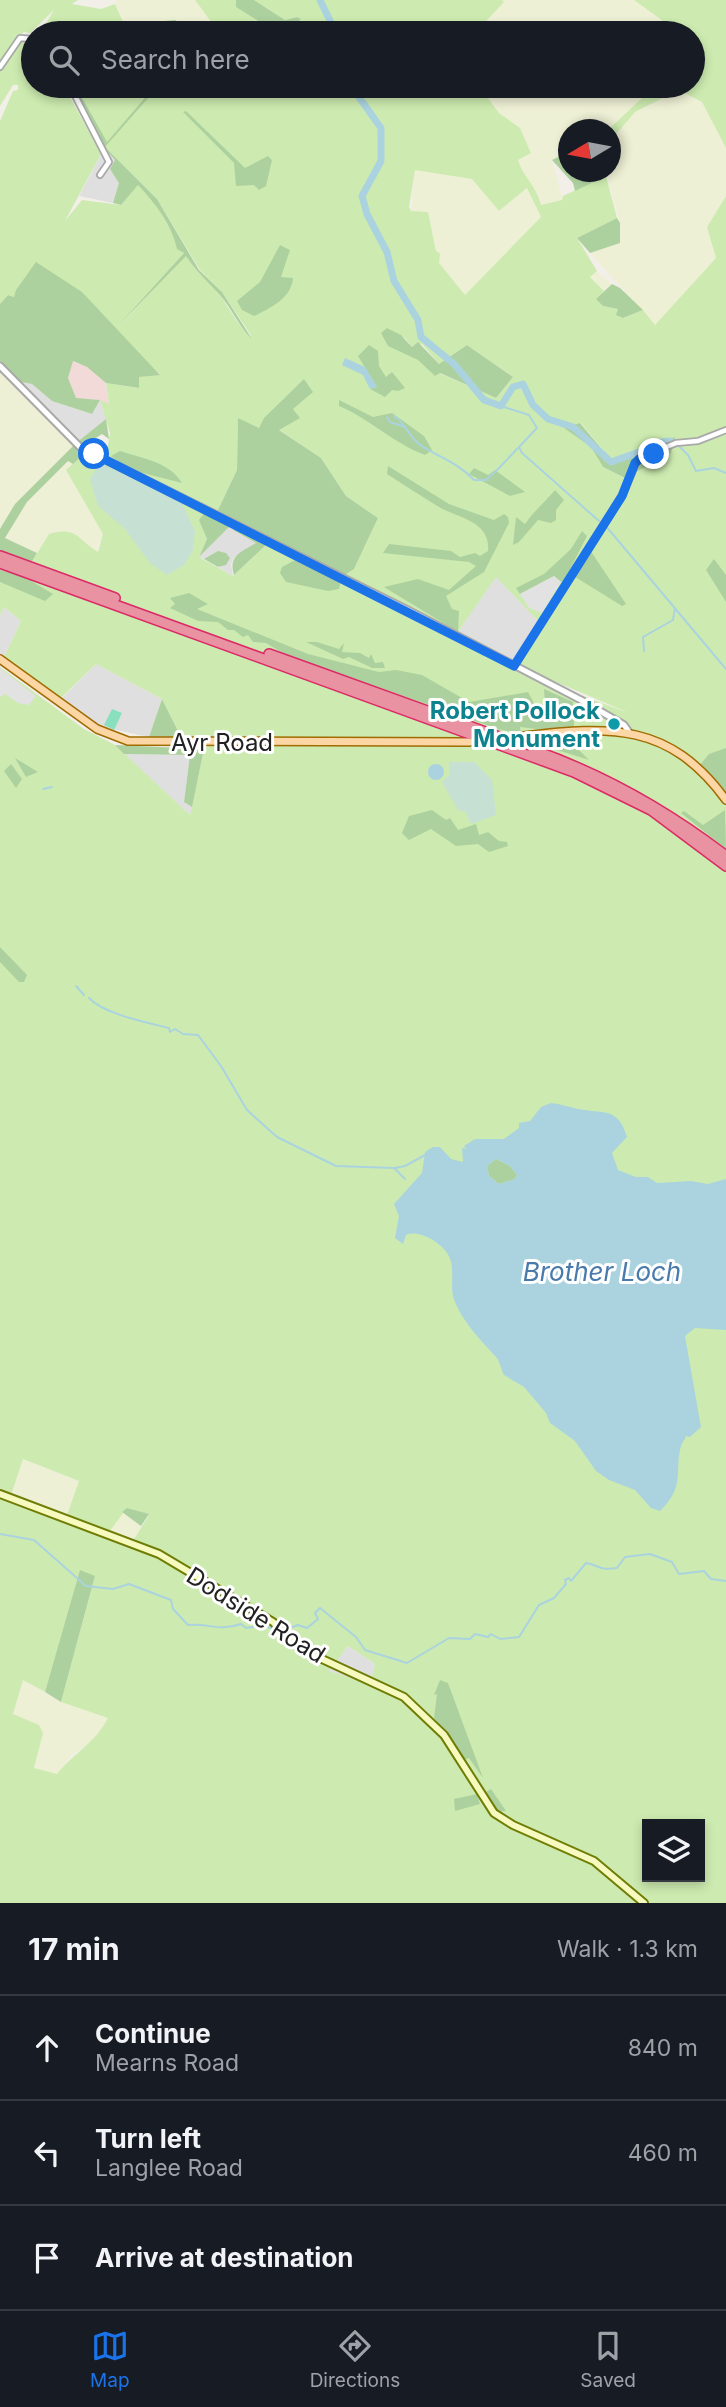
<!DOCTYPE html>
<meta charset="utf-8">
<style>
:root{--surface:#171b24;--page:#20242c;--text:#f1f3f6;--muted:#9ea1a6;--line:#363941;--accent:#1a73e8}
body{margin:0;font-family:Inter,sans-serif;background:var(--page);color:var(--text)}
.controls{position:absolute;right:21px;bottom:21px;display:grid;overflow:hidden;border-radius:0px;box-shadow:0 4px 10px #0003}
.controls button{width:63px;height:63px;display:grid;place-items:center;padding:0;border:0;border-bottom:2px solid var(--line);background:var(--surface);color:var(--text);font:35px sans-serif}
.compass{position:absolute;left:558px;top:119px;width:63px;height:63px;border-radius:50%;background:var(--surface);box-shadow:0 4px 10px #0003;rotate:260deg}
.stop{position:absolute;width:21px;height:21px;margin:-16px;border:5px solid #1a73e8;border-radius:50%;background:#fff}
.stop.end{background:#1a73e8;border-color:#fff;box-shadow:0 2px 7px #0008}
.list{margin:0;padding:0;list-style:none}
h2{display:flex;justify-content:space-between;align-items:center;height:91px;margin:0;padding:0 28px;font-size:30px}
h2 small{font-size:23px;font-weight:400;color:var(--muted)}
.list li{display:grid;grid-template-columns:46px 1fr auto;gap:21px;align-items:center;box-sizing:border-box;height:105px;padding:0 28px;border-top:2px solid var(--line)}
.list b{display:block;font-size:26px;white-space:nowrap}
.list p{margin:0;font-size:23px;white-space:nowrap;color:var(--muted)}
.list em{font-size:23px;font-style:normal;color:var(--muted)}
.icon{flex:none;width:38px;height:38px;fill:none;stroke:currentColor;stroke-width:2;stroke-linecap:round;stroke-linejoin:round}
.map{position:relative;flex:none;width:726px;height:1903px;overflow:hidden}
.search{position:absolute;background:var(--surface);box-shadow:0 4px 10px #0003;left:21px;right:21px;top:21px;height:77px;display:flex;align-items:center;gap:18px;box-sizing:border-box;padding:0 24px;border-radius:38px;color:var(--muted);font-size:26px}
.sheet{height:406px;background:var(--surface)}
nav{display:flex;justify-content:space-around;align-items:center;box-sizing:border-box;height:98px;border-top:2px solid var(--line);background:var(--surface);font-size:19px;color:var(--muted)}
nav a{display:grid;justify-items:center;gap:4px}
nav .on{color:var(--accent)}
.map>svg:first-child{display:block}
.residential{fill:#e0dfdf}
.commercial{fill:#f2dad9}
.farmland{fill:#eef0d5}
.grass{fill:#cdebb0;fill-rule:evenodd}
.forest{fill:#add19e}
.wetland{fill:#c6e0d4}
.pitch{fill:#88e0be}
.parking{fill:#e2e2e2}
.water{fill:#aad3df;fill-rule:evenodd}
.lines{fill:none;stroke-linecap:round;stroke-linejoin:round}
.stream{stroke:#aad3df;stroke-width:2}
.river{stroke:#aad3df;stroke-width:7}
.minor-casing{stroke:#a9a9a9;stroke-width:8}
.tertiary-casing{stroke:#a9a9a9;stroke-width:9}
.secondary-casing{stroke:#707d05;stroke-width:10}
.primary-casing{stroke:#a06b00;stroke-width:10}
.motorway-casing{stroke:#dc2a67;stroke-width:12}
.minor{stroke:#fff;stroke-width:4.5}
.tertiary{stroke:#fff;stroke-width:5}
.secondary{stroke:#f7fabf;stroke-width:6}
.primary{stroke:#fcd6a4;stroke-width:7}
.motorway{stroke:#e892a2;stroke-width:9}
.route{stroke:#1a73e8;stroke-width:9}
.culture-dot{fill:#0f9aa8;stroke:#fff;stroke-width:2.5}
.labels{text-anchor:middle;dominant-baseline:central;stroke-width:6;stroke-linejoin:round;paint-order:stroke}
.culture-label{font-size:24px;font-weight:bold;fill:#0d838f;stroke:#fff;text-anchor:end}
.street-label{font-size:24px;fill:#222;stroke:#fff}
.water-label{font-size:26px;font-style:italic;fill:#4a7aab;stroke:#fff}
</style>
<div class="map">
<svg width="726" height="1903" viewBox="0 0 726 1903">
<rect width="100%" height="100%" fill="#f2efe9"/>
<!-- residential -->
<g class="residential">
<polygon points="104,149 115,160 120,183 113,203 79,196"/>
<polygon points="21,382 32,384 52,401 92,414 100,400 106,419 76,443"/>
<polygon points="231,525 236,526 234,531 256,543 234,558 231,564 233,576 218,567 223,566 199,557"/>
<polygon points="496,576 539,622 515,662 458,632"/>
<polygon points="4,607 21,621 4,657 0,655 0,616"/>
<polygon points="96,664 162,699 149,737 102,727 62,698"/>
<polygon points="124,754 190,755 184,802 192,807 190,815"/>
<polygon points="348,1646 375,1664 370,1685 329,1671"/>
</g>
<!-- commercial -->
<polygon class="commercial" points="72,361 87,367 106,383 109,405 100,400 76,399 68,378"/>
<!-- farmland -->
<g class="farmland">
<polygon points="117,0 195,0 212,23 205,33 198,33 175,20 164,21 160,33 128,33 115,2"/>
<polygon points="502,0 634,0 664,21 656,33 633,33 624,26 609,33 475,33 503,3"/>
<polygon points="479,86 655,86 609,129 585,119 578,129 568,130 568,145 562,155 552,160 563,200 541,205 539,194 523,176 518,159 531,153 520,128 499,113"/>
<polygon points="675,88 702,102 726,148 726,196 707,227 716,258 655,325 590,253 620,242 620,223 606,172 610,172 611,140 635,112 661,100"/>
<polygon points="414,169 472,179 499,211 527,188 531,191 541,217 465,295 439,263 428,213 411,211"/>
<polygon points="597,271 612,285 604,291 590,276"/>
<polygon points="0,368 74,445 15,504 0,529"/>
<polygon points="68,461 73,464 66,470 104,534 97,546 98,553 88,545 49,534 37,553 5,538 27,502"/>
<polygon points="23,1459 79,1481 67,1515 11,1495"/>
<polygon points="122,1512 141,1526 134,1539 109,1532"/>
<polygon points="23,1680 61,1702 109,1717 99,1737 72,1755 57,1775 34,1768 43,1733 13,1714"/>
</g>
<!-- grass -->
<g class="grass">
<polygon points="0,0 78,0 72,4 101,9 115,4 128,33 55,33 45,25 54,10 30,33 24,32 13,42 0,65"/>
<polygon points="195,0 236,0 237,7 278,33 205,33 212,23"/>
<polygon points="254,0 502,0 504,2 475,33 290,33 301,20 297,17 285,20"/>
<polygon points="634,0 726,0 726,148 702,102 675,88 661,99 635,112 611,140 610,130 578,129 585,119 609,129 655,86 693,86 693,33 656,33 663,21"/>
<path d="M 21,40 L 33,43 L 33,86 L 64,86 L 101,154 L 65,221 L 82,200 L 121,205 L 138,184 L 157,205 L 184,253 L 118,327 L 186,255 C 198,275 211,282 222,298 C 232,312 238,327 252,337 L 222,292 L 200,270 L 157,199 L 104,146 L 106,142 L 71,86 L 155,86 L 132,114 L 158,86 L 479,86 L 499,113 L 520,128 L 531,153 L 518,160 C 523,177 538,188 541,205 L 562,200 L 563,196 L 606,176 L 617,218 L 577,238 L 597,271 L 590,277 L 604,291 L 597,299 L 603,306 L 619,309 L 623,318 L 643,310 L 655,325 L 716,258 L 707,227 L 726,196 L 726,1903 L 0,1903 L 0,1497 L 141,1549 L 239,1603 L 162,1552 L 134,1539 L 149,1515 L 127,1508 L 109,1532 L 67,1515 L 79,1481 L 23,1459 L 11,1495 L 0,1490 L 0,667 L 84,729 L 115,745 L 190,815 L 206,740 L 185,739 L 179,733 L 162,699 L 96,664 L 61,698 L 4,657 L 21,621 L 4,607 L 0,616 L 0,570 L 23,576 L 49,534 C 77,526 77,539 98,552 L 103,534 L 66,470 L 89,449 L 106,456 L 110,433 L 100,400 L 109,404 L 106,383 L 138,388 L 139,377 L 160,374 L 152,368 L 14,297 L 8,295 L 0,304 L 0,121 L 13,91 L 18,90 L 18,85 L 13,85 L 0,106 L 0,71 ZM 415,170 L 472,179 L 499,211 L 527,188 L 541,217 L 465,295 L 439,263 L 440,254 L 436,251 L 428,212 L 411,211 L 409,207 ZM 387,328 L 405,338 L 412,347 L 422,344 L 439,364 L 467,345 L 513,377 L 496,398 L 441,374 ZM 238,419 L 259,428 L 278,429 L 321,458 L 346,496 L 378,518 L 354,569 L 345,575 L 458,632 L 496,577 L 539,622 L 514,664 L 629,713 L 526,675 L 268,543 L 233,576 L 199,557 L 207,539 L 200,520 L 208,507 L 217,512 L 237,470 ZM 581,423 L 611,460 L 675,438 L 670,453 L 625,478 L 603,467 L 591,447 L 565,428 ZM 95,1576 L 61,1702 L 108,1718 C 96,1742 74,1753 57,1774 L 34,1768 L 43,1733 L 39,1725 L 13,1714 L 23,1680 L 45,1692 L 64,1629 ZM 348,1646 L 375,1664 L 370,1684 L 329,1671 ZM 647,1824 L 700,1824 L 700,1877 L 647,1877 Z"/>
</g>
<!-- forest -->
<g class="forest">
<polygon points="236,0 254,0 285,20 297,17 301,19 290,33 278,33 236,7"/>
<polygon points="175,20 198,33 160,33 164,21"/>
<path d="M 155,86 L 170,86 L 167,90 L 157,88 L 105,147 L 157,199 L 199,270 L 222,292 L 252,339 C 238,326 232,308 219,294 C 207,281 196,271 186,256 L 118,326 L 184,253 L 177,249 C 172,225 156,204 138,185 L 121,205 L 113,203 L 119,183 L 110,169 L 115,160 L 105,149 L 101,154 L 68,90 L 76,87 L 107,142 Z"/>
<polygon points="186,111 245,168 268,156 272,160 266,186 259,190 254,185 236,186 234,163 183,112"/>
<polygon points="568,152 568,172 606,172 606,176 575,191 573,183 552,160"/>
<polygon points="617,218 620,223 620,243 590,253 577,238"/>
<path d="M 280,245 L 290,250 L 281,277 L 293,278 C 292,298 269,309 254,316 L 242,310 L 237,301 L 260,282 Z"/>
<polygon points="36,262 82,292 160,375 139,377 139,388 106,383 87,367 73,361 68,378 76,398 100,400 92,414 52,401 32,384 21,382 0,362 0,304 8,295 14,297 16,290"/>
<polygon points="612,284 620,288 643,310 623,318 616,315 618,309 603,306 596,299"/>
<polygon points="387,328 401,335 412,347 418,342 439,364 467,345 513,377 496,398 440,373 435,376 418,360 388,346 381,333"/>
<polygon points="369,345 378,351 379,366 386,377 392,372 405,388 398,391 392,390 385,397 370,389 377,387 358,356"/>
<polygon points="304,379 313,392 293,409 300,418 279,430 321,458 346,496 378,518 354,569 345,575 217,512 237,470 238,418 259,428 264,418"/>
<path d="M 339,400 L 373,417 L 392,413 L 424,436 L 432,450 L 425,455 C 393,443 370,419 339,406 Z"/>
<polygon points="106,419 109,439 102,434 91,441 108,448 106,457 76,443"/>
<polygon points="580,423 611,460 675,437 671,453 625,478 603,467 591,447 564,428"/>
<polygon points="74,445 86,452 73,464 68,461 27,502 5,538 37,553 31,563 0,550 0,529 15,504"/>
<path d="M 120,451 C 141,458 170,462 182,483 L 131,470 L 111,456 Z"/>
<path d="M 388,466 L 449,504 L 494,520 L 504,514 L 508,517 L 509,523 L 484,572 L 446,596 L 452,609 L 459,611 L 458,632 L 384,587 L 418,579 L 449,590 L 476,566 L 469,562 L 383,553 L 389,544 L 451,551 L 460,557 L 475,553 L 480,556 L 488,551 C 491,521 458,518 439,507 C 421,496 404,485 387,474 Z"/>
<polygon points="474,468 488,475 495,470 525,492 510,496 469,474"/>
<path d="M 555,490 L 564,500 L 556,510 L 556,520 L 551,523 L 538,520 L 519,542 L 513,545 L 516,517 L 525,524 C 534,511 545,502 555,490 Z"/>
<polygon points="205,512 231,525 199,557 207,539 199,520"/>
<path d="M 236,526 L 268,543 L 234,575 C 228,556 241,552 256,543 L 233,530 Z"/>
<polygon points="582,531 587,536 563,583 554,576 520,594 516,588 544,574 571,549"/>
<polygon points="590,550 626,604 622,606 572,575"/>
<polygon points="218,551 226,553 230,558 226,565 218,567 204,559"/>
<polygon points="299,558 341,578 339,589 328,591 286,582 280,573 282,567"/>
<polygon points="714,559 726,575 726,602 706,570"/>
<polygon points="0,570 23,576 53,594 45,601 0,582"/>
<polygon points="189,593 208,604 197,609 308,654 379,672 396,670 422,675 469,702 528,692 536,707 545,703 544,689 573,702 574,727 544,730 520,727 521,733 501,730 286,655 266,643 253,642 248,635 243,637 234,630 228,630 218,622 198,621 170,608 175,604 170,598"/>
<polygon points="306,642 317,642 339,649 344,643 342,652 360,653 369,658 371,654 375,663 383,662 385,668 372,668 349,657 343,659"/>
<polygon points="162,699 179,733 185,739 149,737"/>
<polygon points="567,738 589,760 538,744 545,740"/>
<polygon points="115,745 204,749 192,807 184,802 190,755 124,754"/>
<polygon points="726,748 726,795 700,765 709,754"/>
<polygon points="15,758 38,772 26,777"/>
<polygon points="11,764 22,779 16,788 4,771"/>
<polygon points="432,810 446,820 450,818 458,830 476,824 479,835 488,832 499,841 507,842 508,846 489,852 478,844 456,846 431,829 409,840 402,833 409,816"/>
<polygon points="725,810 726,849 681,813 684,811 703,825"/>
<polygon points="0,947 27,975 24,982 19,982 0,962"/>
<polygon points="496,1159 510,1166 517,1175 515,1179 499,1184 489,1176 487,1166"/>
<polygon points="127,1508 149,1514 141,1526 122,1512"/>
<polygon points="80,1570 95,1576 61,1702 45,1692"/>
<polygon points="440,1680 448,1683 483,1778 469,1758 462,1761 434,1718 437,1694 434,1695"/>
<polygon points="491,1789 506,1811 499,1812 482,1794"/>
<polygon points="477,1794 480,1804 455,1811 454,1799"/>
</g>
<!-- wetland -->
<g class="wetland">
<polygon points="100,463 181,501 195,531 193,550 184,565 167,575 150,563 125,529 98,506 90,479"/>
<polygon points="449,762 474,762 492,780 496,815 471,824 466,812 458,810 442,782 450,774"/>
</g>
<!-- pitch -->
<polygon class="pitch" points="112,709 122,713 114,730 104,725"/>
<!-- parking -->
<g class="parking">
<polygon points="554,576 561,582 542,613 529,608 520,594"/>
<polygon points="0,668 36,696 29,705 18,703 5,694 0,697"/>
</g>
<!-- water -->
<g class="water">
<polygon points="345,358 365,367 377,387 370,389 363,375 342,365"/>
<circle cx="436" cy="772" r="8"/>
<path d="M 551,1103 C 560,1104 570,1107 578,1109 C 602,1114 618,1106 627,1137 L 612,1153 L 618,1170 L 636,1177 L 648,1177 L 657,1183 L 691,1181 L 708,1184 L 726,1179 L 726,1330 L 695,1328 L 685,1336 L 701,1427 L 690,1437 L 686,1436 C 685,1440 682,1442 681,1446 C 674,1471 686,1486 660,1511 L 651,1508 L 635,1490 L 609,1480 L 596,1471 L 575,1441 L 550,1423 L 546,1413 L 524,1387 L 504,1375 C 501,1370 500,1361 496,1357 C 481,1340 460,1320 453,1296 C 450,1282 456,1266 447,1253 C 440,1242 418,1229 406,1235 L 403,1244 L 395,1238 L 399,1216 L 394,1204 L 422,1173 L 425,1152 L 433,1147 L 440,1147 L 451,1159 L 463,1162 L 462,1148 L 466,1149 L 464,1146 L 475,1139 L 504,1139 L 519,1128 L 519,1123 L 530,1121 L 541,1107 ZM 496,1159 L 510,1166 L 517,1175 L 515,1179 L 499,1184 L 489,1176 L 487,1166 Z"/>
</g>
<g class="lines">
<!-- stream -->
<g class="stream">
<polyline points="501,406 529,415 537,428 519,447 522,453 599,521"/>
<path d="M 394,416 C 406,423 408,436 419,444 C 439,458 456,461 474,480 L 486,480 L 498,469"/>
<polyline points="387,417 390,422 405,427"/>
<polyline points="679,446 688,455 696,471 714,468 726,473"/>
<polyline points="499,468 518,448"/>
<polyline points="605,525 726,669"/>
<polyline points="644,651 643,637 673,620 675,608"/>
<polyline points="43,789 52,787"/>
<polyline points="76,986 84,995"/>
<path d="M 89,998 C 104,1014 145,1022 169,1028 L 170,1032 L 175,1029 L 183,1034 L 198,1035 L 221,1066 L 247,1110 L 277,1137 L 336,1166 L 394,1168 L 405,1179"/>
<polyline points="395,1168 405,1166 425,1155"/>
<path d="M 0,1534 L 34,1540 L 86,1586 L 113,1589 L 129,1584 L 171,1600 L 173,1609 L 188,1625 C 210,1623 218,1632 241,1624 L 246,1628 L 265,1625 L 276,1631"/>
<path d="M 286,1629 L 298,1625 L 307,1628 L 318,1619 L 315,1613 L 320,1608 L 356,1637 L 365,1650 L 407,1663 L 449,1638 L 470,1639 L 475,1634 L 488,1637 L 491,1634 L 500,1639 L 519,1637 L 539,1605 L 554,1598 L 566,1584 L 565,1580 L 569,1578 L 571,1581 L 586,1563 C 600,1565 597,1571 617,1568 L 625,1557 L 650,1554 L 672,1562 L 679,1574 L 704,1571 L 711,1579 L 726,1581"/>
</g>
<!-- river -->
<g class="river">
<polyline points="320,0 336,33"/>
<polyline points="351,86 381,128 381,161 362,196 367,214 387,252 394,281 418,320 421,337 454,364 484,400 501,406 513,387 523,384 533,405 548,419 573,427 611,462 639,452 649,452 662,442 670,441"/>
</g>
<!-- minor casing -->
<g class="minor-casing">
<g id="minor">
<polyline points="0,67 20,38 33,39"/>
<polyline points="70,86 109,162 100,175"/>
<polyline points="514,666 622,496 638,459 676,443 698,441 726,430"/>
</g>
</g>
<!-- tertiary casing -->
<g class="tertiary-casing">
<polyline id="tertiary" points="0,366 80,447 408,610 581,700 624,725 629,732"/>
</g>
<!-- secondary casing -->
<g class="secondary-casing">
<polyline id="secondary" points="0,1494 159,1554 273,1622 296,1645 309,1653 404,1697 444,1735 494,1813 513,1825 594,1861 644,1903"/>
</g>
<!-- primary casing -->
<g class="primary-casing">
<g id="primary">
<polyline points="0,659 97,729 128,741 470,742"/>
<path d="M 523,736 C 610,726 669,722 726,800"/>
</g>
</g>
<!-- motorway casing -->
<g class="motorway-casing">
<g id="motorway">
<polyline points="0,556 115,598"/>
<polyline points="0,563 574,772 651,810 726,866"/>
<polyline points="269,654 516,743"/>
<path d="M 533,750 C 604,775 666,810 726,856"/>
</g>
</g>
<!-- minor -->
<use href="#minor" class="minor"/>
<!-- tertiary -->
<use href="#tertiary" class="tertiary"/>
<!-- secondary -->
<use href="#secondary" class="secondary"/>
<!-- primary -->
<use href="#primary" class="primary"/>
<!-- motorway -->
<use href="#motorway" class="motorway"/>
</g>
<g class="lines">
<!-- route -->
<polyline class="route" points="94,454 514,666 622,496 635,463 642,457 654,454"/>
</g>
<!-- markers -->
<circle class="culture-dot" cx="614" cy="724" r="7"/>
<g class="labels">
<!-- culture labels -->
<g class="culture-label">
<text x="600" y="710">Robert Pollock<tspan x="600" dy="28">Monument</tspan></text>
</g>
<!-- street labels -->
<g class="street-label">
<text x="222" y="742">Ayr Road</text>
<text transform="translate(256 1615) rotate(32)">Dodside Road</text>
</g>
<!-- water labels -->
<g class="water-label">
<text x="602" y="1271">Brother Loch</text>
</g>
</g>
</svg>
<div class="controls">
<button><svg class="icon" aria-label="layers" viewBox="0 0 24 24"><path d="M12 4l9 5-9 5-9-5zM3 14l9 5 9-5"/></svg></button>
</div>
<svg class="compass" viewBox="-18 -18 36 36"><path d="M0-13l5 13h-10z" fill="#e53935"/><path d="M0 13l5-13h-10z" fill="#9ea1a6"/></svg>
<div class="stop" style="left:94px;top:454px"></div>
<div class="stop end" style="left:654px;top:454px"></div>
<div class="search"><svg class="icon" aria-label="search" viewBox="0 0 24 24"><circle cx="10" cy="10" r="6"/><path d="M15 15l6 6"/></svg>Search here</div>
</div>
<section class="sheet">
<h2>17 min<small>Walk · 1.3 km</small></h2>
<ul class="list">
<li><svg class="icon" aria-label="ahead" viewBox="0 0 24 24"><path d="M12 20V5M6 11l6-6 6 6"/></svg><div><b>Continue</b><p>Mearns Road</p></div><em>840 m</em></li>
<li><svg class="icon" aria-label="left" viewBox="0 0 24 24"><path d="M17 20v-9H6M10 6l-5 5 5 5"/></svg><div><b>Turn left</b><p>Langlee Road</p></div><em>460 m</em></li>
<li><svg class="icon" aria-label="arrive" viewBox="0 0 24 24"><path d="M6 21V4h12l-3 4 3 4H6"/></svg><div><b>Arrive at destination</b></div></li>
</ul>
</section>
<nav>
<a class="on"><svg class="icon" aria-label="map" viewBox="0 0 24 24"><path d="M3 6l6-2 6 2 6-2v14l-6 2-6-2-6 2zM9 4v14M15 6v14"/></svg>Map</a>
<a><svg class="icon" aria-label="directions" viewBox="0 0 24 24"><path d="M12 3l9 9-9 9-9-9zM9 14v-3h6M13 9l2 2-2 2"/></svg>Directions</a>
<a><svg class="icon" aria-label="saved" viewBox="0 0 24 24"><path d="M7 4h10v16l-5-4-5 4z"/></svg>Saved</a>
</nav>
